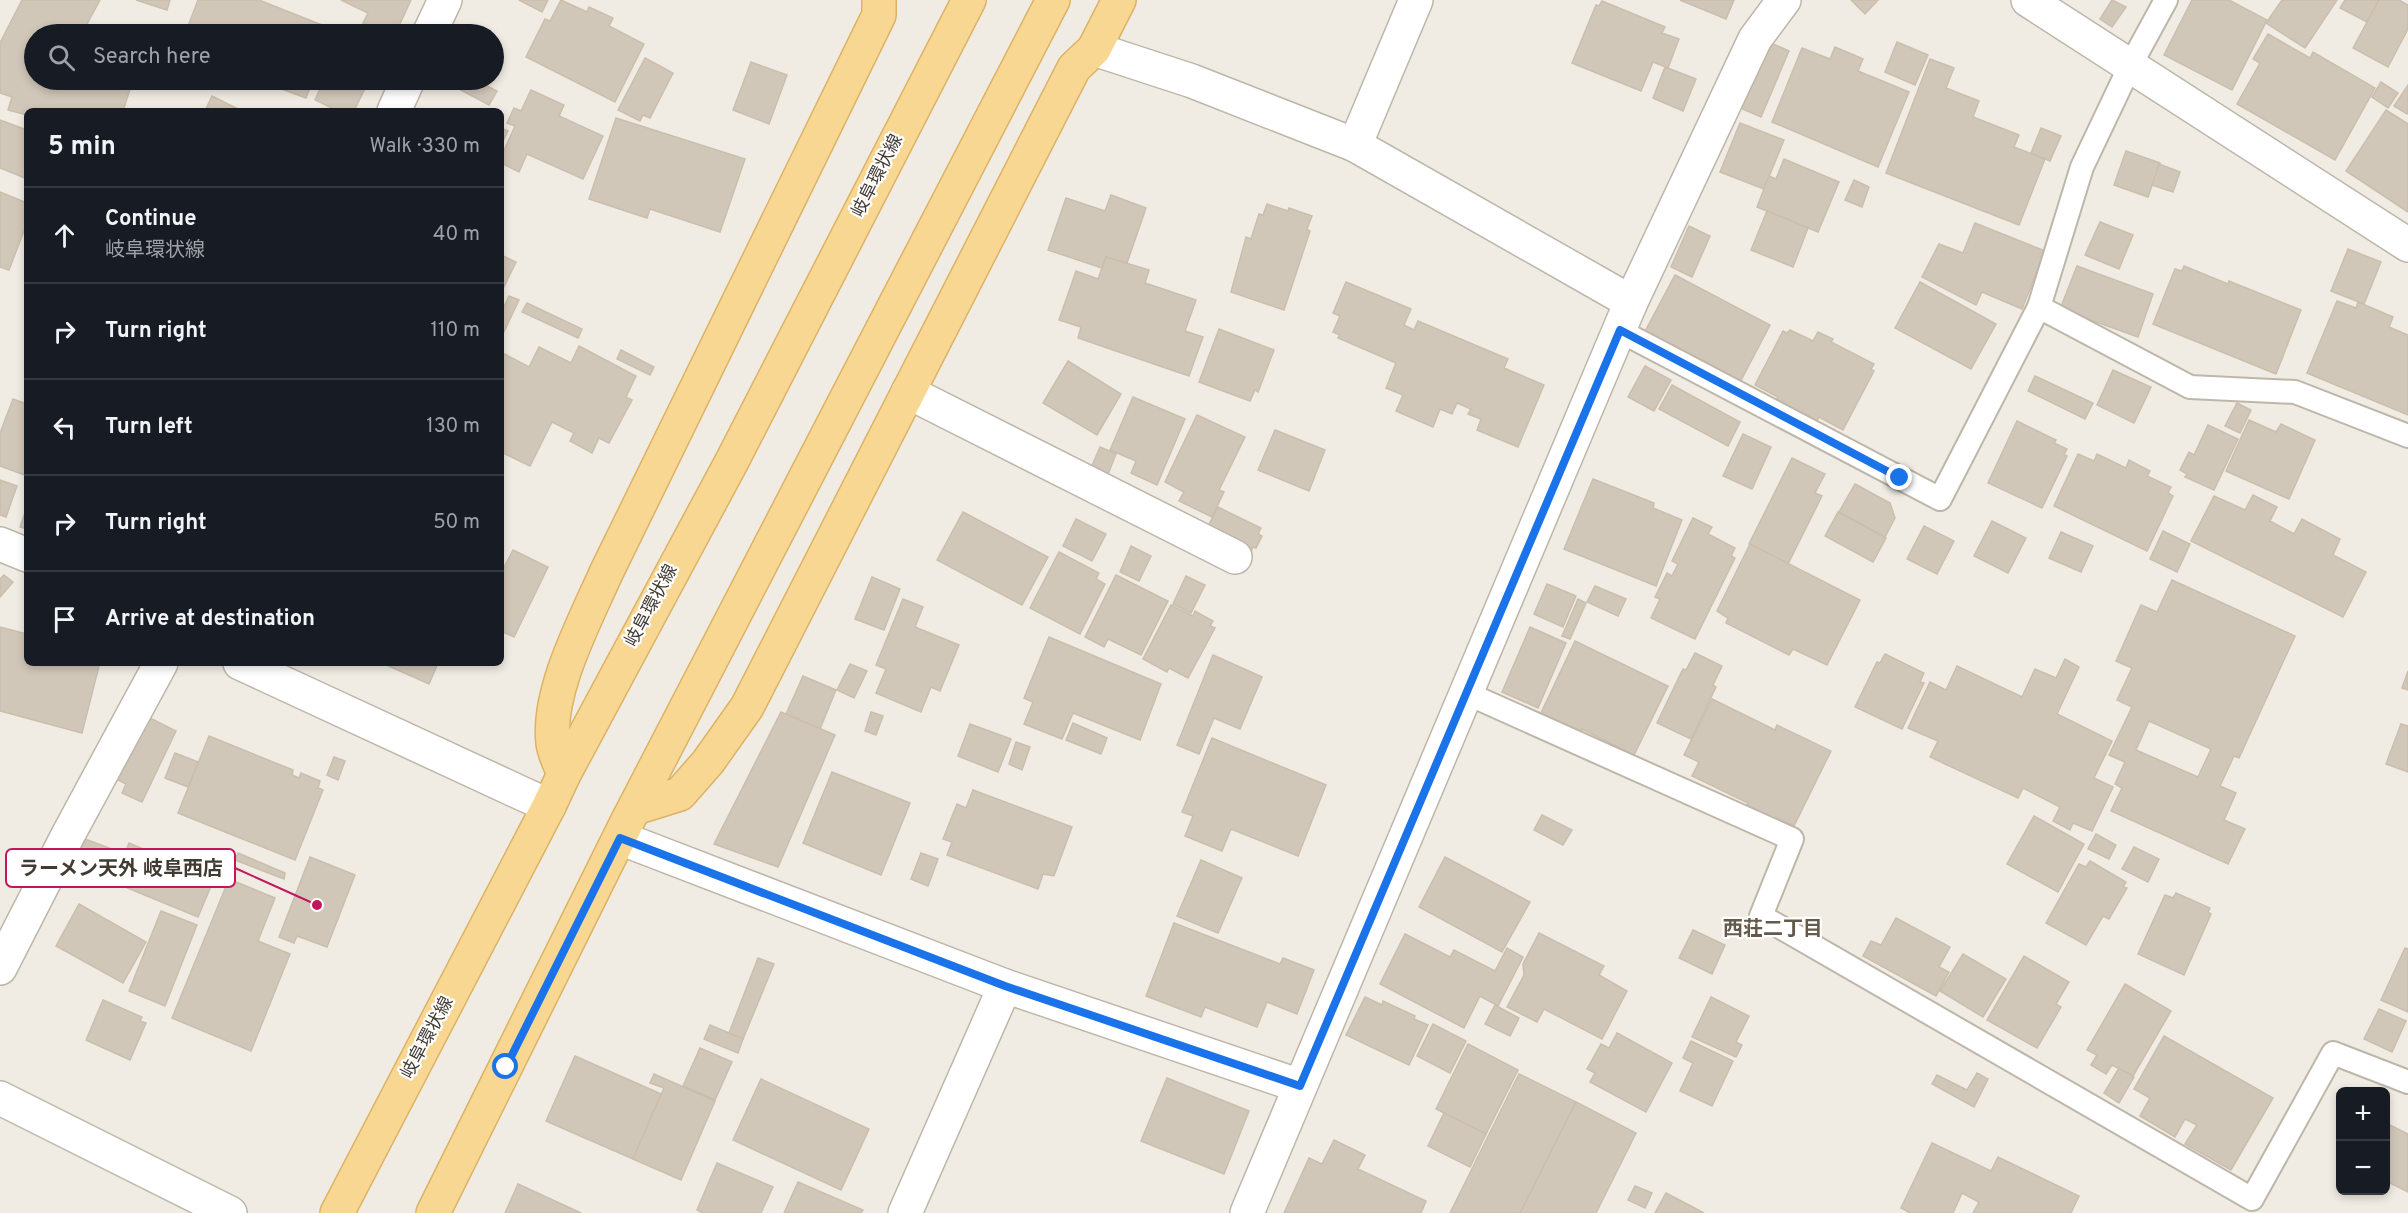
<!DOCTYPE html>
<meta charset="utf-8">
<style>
:root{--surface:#171b24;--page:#20242c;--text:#f1f3f6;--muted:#9ea1a6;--line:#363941}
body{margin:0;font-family:Overpass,"Noto Sans JP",sans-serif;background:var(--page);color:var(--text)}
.controls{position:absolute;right:18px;bottom:18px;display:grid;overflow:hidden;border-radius:9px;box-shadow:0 3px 9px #0003}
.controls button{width:54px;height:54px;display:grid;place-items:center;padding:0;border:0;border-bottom:2px solid var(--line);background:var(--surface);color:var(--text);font:30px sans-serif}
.stop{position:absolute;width:18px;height:18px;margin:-14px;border:4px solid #1a73e8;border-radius:50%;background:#fff}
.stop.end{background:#1a73e8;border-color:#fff;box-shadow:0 2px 6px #0008}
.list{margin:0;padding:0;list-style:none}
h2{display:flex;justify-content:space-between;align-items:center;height:78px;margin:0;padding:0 24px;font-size:26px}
h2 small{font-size:20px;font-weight:400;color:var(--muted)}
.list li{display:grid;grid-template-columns:39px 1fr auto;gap:18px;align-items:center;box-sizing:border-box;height:96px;padding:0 24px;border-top:2px solid var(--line)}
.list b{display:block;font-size:22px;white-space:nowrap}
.list p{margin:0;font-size:20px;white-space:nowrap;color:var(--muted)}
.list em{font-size:20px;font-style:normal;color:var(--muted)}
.icon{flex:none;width:33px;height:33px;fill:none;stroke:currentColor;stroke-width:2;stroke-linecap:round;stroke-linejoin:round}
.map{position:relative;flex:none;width:2408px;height:1213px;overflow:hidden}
.search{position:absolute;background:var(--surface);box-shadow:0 3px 9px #0003;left:24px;top:24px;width:480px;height:66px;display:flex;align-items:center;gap:15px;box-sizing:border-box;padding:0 21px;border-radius:33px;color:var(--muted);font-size:22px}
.panel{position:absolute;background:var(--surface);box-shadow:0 3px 9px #0003;left:24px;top:108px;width:480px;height:558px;border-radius:9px}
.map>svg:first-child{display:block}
.building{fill:#d1c7b9;stroke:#cbbead;stroke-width:1.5;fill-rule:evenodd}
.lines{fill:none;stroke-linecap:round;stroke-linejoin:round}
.service-casing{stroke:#beb6a9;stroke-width:26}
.minor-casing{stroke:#beb6a9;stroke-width:36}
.tertiary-casing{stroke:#beb6a9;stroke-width:36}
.primary-casing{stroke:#dcb365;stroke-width:36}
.service{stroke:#fff;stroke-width:22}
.minor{stroke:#fff;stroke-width:33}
.tertiary{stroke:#fff;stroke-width:33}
.primary{stroke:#f8d793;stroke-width:33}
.route{stroke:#1a73e8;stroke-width:8}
.labels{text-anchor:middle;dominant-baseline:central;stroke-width:4.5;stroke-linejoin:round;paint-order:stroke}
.street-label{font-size:18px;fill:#423b33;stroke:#fff}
.neighbourhood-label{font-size:20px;font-weight:bold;fill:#64594b;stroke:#fff}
.leader{fill:none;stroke:#c2185b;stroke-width:2}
.callout-dot{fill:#c2185b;stroke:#fff;stroke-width:2}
.callout{fill:#fff;stroke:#c2185b;stroke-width:2}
.callout-label{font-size:20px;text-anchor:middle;font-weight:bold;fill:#423b33}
</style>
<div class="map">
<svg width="2408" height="1213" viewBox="0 0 2408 1213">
<rect width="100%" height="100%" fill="#f0ece3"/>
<!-- building -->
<g class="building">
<polygon points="22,0 100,0 86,26 115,34 34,34 34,80 133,80 123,111 27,111 27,115 8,110 12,97 0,93 0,43"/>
<polygon points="136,0 170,0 167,10"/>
<polygon points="198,0 259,0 332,29 330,34 185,34"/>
<polygon points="341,0 411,0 398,28 394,26 390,34 363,23 368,13"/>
<polygon points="519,0 548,0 542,12"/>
<polygon points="561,0 587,12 589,7 613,18 609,26 644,44 615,102 526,57 545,19 550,21"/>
<polygon points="1680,0 1734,0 1726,19"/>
<polygon points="1851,0 1878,0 1865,14"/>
<polygon points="2112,0 2126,7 2112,27 2100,19"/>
<polygon points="2192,0 2229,0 2267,20 2232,90 2164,55"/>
<polygon points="2282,0 2337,0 2305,48 2266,23"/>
<polygon points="2345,0 2379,0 2367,22 2340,8"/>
<polygon points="2379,0 2399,0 2408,5 2408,29 2388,67 2353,48"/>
<polygon points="1602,1 1665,27 1662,33 1679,39 1668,68 1653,62 1641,91 1572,63 1596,5 1599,6"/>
<polygon points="2268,34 2310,58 2313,52 2375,88 2335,160 2237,104 2260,63 2253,59"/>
<polygon points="1897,42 1928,55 1915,85 1885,72"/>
<polygon points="1771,43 1789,51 1761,117 1738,107"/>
<polygon points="1835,47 1863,59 1858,71 1909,92 1878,167 1772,122 1802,48 1830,59"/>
<polygon points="645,58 673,73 650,118 643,115 640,121 618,110"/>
<polygon points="1930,59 1954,68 1946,88 1979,101 1973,117 2019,135 2014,147 2045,159 2019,225 1886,173"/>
<polygon points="751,62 787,75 769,124 733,110"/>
<polygon points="1665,67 1696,79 1683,111 1653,98"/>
<polygon points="257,80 313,80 306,98"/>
<polygon points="324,80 369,80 354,111 338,111 315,100"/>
<polygon points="461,80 476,80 497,91 489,105 457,88"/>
<polygon points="2381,82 2398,93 2388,108 2372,97"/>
<polygon points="2408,85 2408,112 2407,114 2394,106"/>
<polygon points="531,90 564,105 559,116 603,136 583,179 527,154 519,172 501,163 501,157 515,126 507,123 514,108 521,111"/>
<polygon points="212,96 242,111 205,111"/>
<polygon points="2386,110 2408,124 2408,212 2346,171"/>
<polygon points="616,118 745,159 720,232 650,209 647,218 589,199"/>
<polygon points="0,120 27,130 27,179 0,168"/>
<polygon points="1740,123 1784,140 1764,189 1720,172"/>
<polygon points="501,128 508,131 501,145"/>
<polygon points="2041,128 2061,136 2050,161 2031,153"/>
<polygon points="2126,151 2160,163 2148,197 2114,185"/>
<polygon points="1784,159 1839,182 1818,232 1757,207 1769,176 1776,179"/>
<polygon points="2159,164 2180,172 2173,192 2152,185"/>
<polygon points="1854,180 1869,187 1862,207 1845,200"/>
<polygon points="0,192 27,203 27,223 9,270 0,267"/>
<polygon points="1111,195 1146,208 1127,263 1106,257 1102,268 1048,250 1066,198 1105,211"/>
<polygon points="1267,204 1288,211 1289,208 1312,216 1307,229 1310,231 1284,310 1231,292 1246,237 1251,239 1259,214 1263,215"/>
<polygon points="1767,211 1808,228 1793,267 1751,250"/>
<polygon points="2100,222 2133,235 2119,269 2085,255"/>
<polygon points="1975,223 2045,251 2022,309 1982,292 1976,305 1922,277 1939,244 1963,253"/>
<polygon points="1689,226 1710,236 1692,277 1671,267"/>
<polygon points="2348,249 2381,262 2364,304 2331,291"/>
<polygon points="501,255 516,262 501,293"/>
<polygon points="1106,257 1149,270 1145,283 1196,300 1185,331 1203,337 1189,376 1078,338 1081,327 1059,320 1076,271 1098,279"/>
<polygon points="2077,266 2153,294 2138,337 2060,309"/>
<polygon points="2184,266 2228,284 2229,281 2301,310 2276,374 2153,324 2175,269 2182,271"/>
<polygon points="1675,275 1770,325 1737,388 1642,337"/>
<polygon points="1346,282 1411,309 1404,325 1414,330 1418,321 1508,359 1504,368 1544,385 1518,447 1477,430 1481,419 1468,414 1471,409 1457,403 1452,414 1440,409 1433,427 1396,411 1403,395 1386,388 1396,363 1338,338 1340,335 1333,332 1340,316 1333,313"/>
<polygon points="1920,282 1996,324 1971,369 1895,328"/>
<polygon points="509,296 519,300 501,338 501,313"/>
<polygon points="2337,301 2356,308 2358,302 2393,317 2389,327 2408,335 2408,415 2307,373"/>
<polygon points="527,303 582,329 578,338 522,312"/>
<polygon points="1219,329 1274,350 1258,392 1255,390 1250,401 1199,382"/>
<polygon points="1790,330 1813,341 1818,332 1833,339 1831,342 1874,364 1871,369 1874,371 1843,430 1819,417 1816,423 1775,402 1778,397 1755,385 1783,331 1787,333"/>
<polygon points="579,346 636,376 626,397 632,400 609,443 599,438 592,453 570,441 574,433 552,422 530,466 501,452 501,352 529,367 539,347 571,363"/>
<polygon points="621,350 654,367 650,375 617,359"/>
<polygon points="1068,361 1121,394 1097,435 1043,403"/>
<polygon points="1645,366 1671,380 1654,411 1628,397"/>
<polygon points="2113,370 2151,387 2134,423 2097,405"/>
<polygon points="2035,376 2093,403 2085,419 2028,391"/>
<polygon points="1672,385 1740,422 1728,446 1659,409"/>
<polygon points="1133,397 1185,419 1157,485 1131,473 1136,461 1110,450"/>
<polygon points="13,399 27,404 27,476 0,466 0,433"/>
<polygon points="2237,403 2251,410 2240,433 2225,426"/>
<polygon points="1197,415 1245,437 1219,490 1224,492 1212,517 1179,501 1184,492 1165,482"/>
<polygon points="2249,420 2276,432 2281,424 2315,440 2289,499 2226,471"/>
<polygon points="2017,421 2056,440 2054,443 2067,449 2064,454 2067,456 2042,508 1988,483"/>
<polygon points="2208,425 2238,439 2214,490 2185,477 2187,474 2180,470 2189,452 2194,455"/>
<polygon points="1275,430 1325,450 1309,491 1258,470"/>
<polygon points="1743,434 1771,447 1752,489 1723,476"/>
<polygon points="1100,447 1116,454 1105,482 1088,475"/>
<polygon points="2078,454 2094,461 2097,454 2126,468 2129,460 2150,471 2147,476 2171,487 2168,493 2173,496 2147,551 2054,506"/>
<polygon points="1792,458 1825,474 1815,493 1822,496 1788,564 1749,544"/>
<polygon points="1593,479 1654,503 1653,508 1682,520 1656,586 1564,549"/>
<polygon points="0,480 17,486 6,517 0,515"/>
<polygon points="1855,484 1890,503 1895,518 1885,537 1839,512"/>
<polygon points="2253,495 2277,507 2270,521 2294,534 2302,519 2340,539 2333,555 2366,572 2343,617 2191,541 2214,496 2245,510"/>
<polygon points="27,507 27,529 20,527"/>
<polygon points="1218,507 1261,528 1258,534 1262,536 1256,548 1253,547 1251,552 1206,530"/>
<polygon points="963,512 1048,557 1022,605 937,560"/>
<polygon points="1838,512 1886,538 1873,562 1825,536"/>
<polygon points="1693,518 1712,527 1708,534 1735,548 1731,556 1735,558 1695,639 1651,618 1660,599 1655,597 1667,573 1672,576 1678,564 1672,561"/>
<polygon points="1076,519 1106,534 1092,561 1063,546"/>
<polygon points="1992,521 2026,538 2008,573 1974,556"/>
<polygon points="1924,526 1954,541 1937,574 1907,559"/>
<polygon points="2163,531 2190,544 2177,572 2150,559"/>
<polygon points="2061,532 2093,546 2081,572 2049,558"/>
<polygon points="1750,544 1860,600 1827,665 1793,649 1789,655 1726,623 1728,618 1717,611"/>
<polygon points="1131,546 1151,556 1139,581 1120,572"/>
<polygon points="513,550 548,567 514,637 501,631 501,573"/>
<polygon points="1059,552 1099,573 1096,579 1105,584 1080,634 1030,608"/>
<polygon points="4,575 13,582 0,597 0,579"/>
<polygon points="1116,575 1168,601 1141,655 1108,639 1104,647 1085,637"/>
<polygon points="1186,576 1205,585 1191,613 1173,604"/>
<polygon points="872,577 900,589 884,630 855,619"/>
<path d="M 2172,580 L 2295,636 L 2239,758 L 2234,756 L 2220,786 L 2236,793 L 2224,820 L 2245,829 L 2228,864 L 2111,811 L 2122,788 L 2115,784 L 2125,762 L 2109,755 L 2132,707 L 2117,700 L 2132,668 L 2116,661 L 2141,605 L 2157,612 ZM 2149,721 L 2211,749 L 2198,777 L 2136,750 Z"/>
<polygon points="1547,584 1576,596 1563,627 1534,614"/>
<polygon points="1595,586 1626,599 1618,616 1587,602"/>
<polygon points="903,599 923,607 915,627 959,645 940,691 931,687 921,712 876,693 886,669 876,665"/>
<polygon points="1578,599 1586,603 1570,639 1562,636"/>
<polygon points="1171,605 1193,616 1195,611 1213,621 1210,626 1215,628 1188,678 1169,668 1167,672 1143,659"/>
<polygon points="0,627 27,634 27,663 87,663 99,666 82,733 0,711"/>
<polygon points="1530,627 1566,643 1538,708 1502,692"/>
<polygon points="1049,637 1161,684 1140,740 1073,713 1062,739 1024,724 1033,702 1024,698"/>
<polygon points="1575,641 1668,686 1634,755 1582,729 1579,734 1540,715"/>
<polygon points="1695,653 1722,666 1713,685 1716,687 1691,739 1657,723 1683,669 1686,670"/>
<polygon points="1885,654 1924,673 1920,682 1924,683 1902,729 1855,707 1877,662 1880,663"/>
<polygon points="1213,655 1262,677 1240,729 1214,718 1199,754 1177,745"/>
<polygon points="2065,659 2079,667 2057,714 2112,741 2094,778 2113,787 2092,831 2073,823 2070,830 2053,821 2060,807 2023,788 2018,798 1930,757 1938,741 1908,728 1930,682 1946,690 1957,666 2022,697 2035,669 2056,678"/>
<polygon points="382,663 438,663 429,684"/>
<polygon points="850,664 867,671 854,698 837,690"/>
<polygon points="2408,671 2408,690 2402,688"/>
<polygon points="803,676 836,690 820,729 786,714"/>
<polygon points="1712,699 1775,730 1777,725 1831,751 1794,826 1776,817 1772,824 1744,810 1748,803 1692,776 1699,762 1684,755"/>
<polygon points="781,712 835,735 778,867 714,844"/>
<polygon points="871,712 883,716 876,735 865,731"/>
<polygon points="146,716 176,731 142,802 122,793 126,784 116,779"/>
<polygon points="1073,723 1107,738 1101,754 1066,740"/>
<polygon points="970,724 1011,739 998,772 958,756"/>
<polygon points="2401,724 2408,726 2408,772 2386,764"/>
<polygon points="209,736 293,770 292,775 299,778 301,773 320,781 318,788 323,790 295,860 178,813"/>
<polygon points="1212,738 1326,785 1298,856 1231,829 1222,851 1185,836 1193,816 1182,812"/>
<polygon points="1016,742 1030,747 1022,770 1009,764"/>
<polygon points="175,753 198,762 188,787 165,778"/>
<polygon points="334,757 345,761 338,780 327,775"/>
<polygon points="832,772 910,803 881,875 803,843"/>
<polygon points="973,790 1072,827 1054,876 1043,874 1038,889 947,855 952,842 943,839 957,804 966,808"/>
<polygon points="1542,815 1572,830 1563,845 1534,830"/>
<polygon points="2034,816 2084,844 2058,892 2007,864"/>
<polygon points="2096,834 2116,845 2109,859 2088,849"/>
<polygon points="85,839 117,851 105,880 74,868"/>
<polygon points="129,843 214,879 198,917 113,882"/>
<polygon points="2134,847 2159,859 2148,882 2122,869"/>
<polygon points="238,853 285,873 284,879 235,860"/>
<polygon points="921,853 938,859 928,886 911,879"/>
<polygon points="310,857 355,875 327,947 297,936 294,943 279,937"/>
<polygon points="1445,857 1530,902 1502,952 1419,907"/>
<polygon points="1201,860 1242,878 1218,933 1177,916"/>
<polygon points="2090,861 2126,882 2123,887 2127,888 2109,919 2103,916 2086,945 2046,923 2079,864 2086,867"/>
<polygon points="229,879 275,898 258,941 290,954 251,1051 172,1018"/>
<polygon points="2176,893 2210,908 2208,912 2211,914 2184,975 2138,954 2165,895 2173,898"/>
<polygon points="79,904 146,942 123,983 56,946"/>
<polygon points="161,911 197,925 165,1006 129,991"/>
<polygon points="1896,918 1950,947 1939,967 1949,972 1936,996 1863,956 1871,941 1881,945"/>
<polygon points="1174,923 1280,964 1283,958 1314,970 1297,1014 1267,1002 1257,1027 1205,1007 1201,1017 1146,996"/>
<polygon points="1693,930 1725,945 1712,974 1679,958"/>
<polygon points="1539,933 1604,966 1599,975 1627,991 1602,1039 1544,1009 1537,1022 1507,1007 1524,975 1523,964"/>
<polygon points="1405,934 1450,957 1454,950 1495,971 1507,948 1523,957 1498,1006 1480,996 1464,1028 1380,984"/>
<polygon points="2405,948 2408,949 2408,1012 2381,1000"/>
<polygon points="1963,954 2006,979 1983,1017 1940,991"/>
<polygon points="2024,956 2069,982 2056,1004 2061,1007 2037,1048 1987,1020"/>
<polygon points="758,958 774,964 743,1039 729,1033"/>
<polygon points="2125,984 2171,1011 2133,1076 2112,1065 2106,1074 2091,1065 2097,1055 2087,1050"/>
<polygon points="1365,997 1382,1005 1383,1001 1415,1016 1414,1019 1428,1025 1409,1065 1346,1035"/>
<polygon points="1711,997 1749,1016 1736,1042 1742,1045 1736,1057 1692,1037"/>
<polygon points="103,1000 142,1017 140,1021 146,1023 130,1060 86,1040"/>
<polygon points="1495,1005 1519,1018 1510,1036 1485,1024"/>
<polygon points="2379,1009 2406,1021 2392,1052 2364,1039"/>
<polygon points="1433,1024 1466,1041 1450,1073 1417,1056"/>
<polygon points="710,1025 743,1039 738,1053 704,1039"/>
<polygon points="1617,1033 1672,1063 1646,1112 1590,1082 1595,1073 1587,1069 1601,1044 1609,1048"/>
<polygon points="2164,1036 2273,1098 2231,1170 2185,1144 2197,1125 2185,1119 2175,1137 2140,1116 2150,1098 2134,1089"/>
<polygon points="1691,1041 1733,1061 1712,1106 1680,1091 1693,1063 1683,1058"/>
<polygon points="1468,1044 1518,1070 1486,1134 1436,1109"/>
<polygon points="700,1048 732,1062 715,1100 683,1086"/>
<polygon points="575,1056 661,1094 633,1159 546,1121"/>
<polygon points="2119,1068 2134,1077 2119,1103 2104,1093"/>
<polygon points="1977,1073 1988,1079 1974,1107 1932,1084 1937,1075 1967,1090"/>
<polygon points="654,1074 715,1101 681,1180 633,1159 664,1088 650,1083"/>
<polygon points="1519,1074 1576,1102 1520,1213 1450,1213"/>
<polygon points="1167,1078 1249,1111 1224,1174 1141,1141"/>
<polygon points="761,1079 869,1129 841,1190 733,1140"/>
<polygon points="1576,1102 1636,1133 1596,1213 1520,1213"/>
<polygon points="1444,1113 1486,1134 1470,1167 1428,1146"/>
<polygon points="2386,1123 2408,1134 2408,1192 2386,1181"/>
<polygon points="1334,1140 1365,1155 1358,1169 1426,1201 1421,1213 1284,1213 1309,1158 1322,1164"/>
<polygon points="1932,1143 1991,1171 1998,1157 2079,1196 2071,1213 1973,1213 1979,1202 1962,1193 1953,1213 1910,1213 1901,1208"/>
<polygon points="717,1163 773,1187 761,1213 703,1213 697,1210"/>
<polygon points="798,1182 863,1210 861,1213 784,1213"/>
<polygon points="518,1184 581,1213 505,1213"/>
<polygon points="1635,1186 1652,1193 1645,1208 1628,1200"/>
<polygon points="1666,1193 1704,1213 1655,1213"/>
</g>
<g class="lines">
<!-- service casing -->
<g class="service-casing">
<g id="service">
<polyline points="2039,307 2190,387 2295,392 2408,436"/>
<polyline points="1620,331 1940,499 2039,307 2082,167 2130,66 2166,0"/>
<polyline points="1466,693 1792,839 1761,916 2252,1199 2333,1053 2408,1082"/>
</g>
</g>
<!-- minor casing -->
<g class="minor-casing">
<g id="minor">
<polyline points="2028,0 2408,245"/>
<polyline points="429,34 445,0"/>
<polyline points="1094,49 1192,81 1355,145 1631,302"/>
<polyline points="394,111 408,80"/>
<polyline points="1355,145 1416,0"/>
<polyline points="908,392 1235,557"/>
<polyline points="0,544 27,555"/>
<polyline points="240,663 549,806"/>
<polyline points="620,838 1005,986 1300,1086"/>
<polyline points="0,968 68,835 161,663"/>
<polyline points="905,1213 1005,986"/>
<polyline points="1247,1213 1631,302 1755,39 1784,0"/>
</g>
</g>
<!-- tertiary casing -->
<g class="tertiary-casing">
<polyline id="tertiary" points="0,1098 230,1213"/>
</g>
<!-- primary casing -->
<g class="primary-casing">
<g id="primary">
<path d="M 564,774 C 560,764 554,753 553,743 C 547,691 585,621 606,573 L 879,15 L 879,0"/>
<polyline points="635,808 680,794 708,762 747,707 1074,68 1094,49 1119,0"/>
<polyline points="337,1213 549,806 564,774 732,461 969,0"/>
<polyline points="433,1213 627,822 1053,0"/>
</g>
</g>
<!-- service -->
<use href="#service" class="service"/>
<!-- minor -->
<use href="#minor" class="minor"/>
<!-- tertiary -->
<use href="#tertiary" class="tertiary"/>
<!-- primary -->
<use href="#primary" class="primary"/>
</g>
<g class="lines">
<!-- route -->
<polyline class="route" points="506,1067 620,838 1005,986 1300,1086 1620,330 1900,478"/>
</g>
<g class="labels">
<!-- street labels -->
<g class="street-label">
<text transform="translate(878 176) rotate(-63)">岐阜環状線</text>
<text transform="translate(652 606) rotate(-62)">岐阜環状線</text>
<text transform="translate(428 1038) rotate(-62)">岐阜環状線</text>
</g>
<!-- neighbourhood labels -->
<g class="neighbourhood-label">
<text x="1773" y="930">西荘二丁目</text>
</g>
</g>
<!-- callouts -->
<path class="leader" d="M317 905L235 868"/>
<circle class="callout-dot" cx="317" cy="905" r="6"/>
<rect class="callout" x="6" y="849" width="229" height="38" rx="6"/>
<g class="callout-label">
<text x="121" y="875">ラーメン天外 岐阜西店</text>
</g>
</svg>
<div class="controls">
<button>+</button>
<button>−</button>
</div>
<div class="stop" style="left:506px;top:1067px"></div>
<div class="stop end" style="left:1900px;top:478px"></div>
<div class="search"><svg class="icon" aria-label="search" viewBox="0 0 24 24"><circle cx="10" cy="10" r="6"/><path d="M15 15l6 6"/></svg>Search here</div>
<section class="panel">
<h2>5 min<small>Walk · 330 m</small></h2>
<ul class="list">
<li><svg class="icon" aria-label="ahead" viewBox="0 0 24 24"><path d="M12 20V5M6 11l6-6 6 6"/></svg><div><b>Continue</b><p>岐阜環状線</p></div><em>40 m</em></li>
<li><svg class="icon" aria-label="right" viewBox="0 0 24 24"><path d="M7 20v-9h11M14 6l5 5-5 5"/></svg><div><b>Turn right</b></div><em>110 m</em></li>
<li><svg class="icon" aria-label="left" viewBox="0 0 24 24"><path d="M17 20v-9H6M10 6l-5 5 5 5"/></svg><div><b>Turn left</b></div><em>130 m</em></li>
<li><svg class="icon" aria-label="right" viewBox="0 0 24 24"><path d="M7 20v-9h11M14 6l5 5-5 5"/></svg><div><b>Turn right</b></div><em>50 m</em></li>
<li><svg class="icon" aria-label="arrive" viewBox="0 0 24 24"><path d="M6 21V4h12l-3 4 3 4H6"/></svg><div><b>Arrive at destination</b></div></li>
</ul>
</section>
</div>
